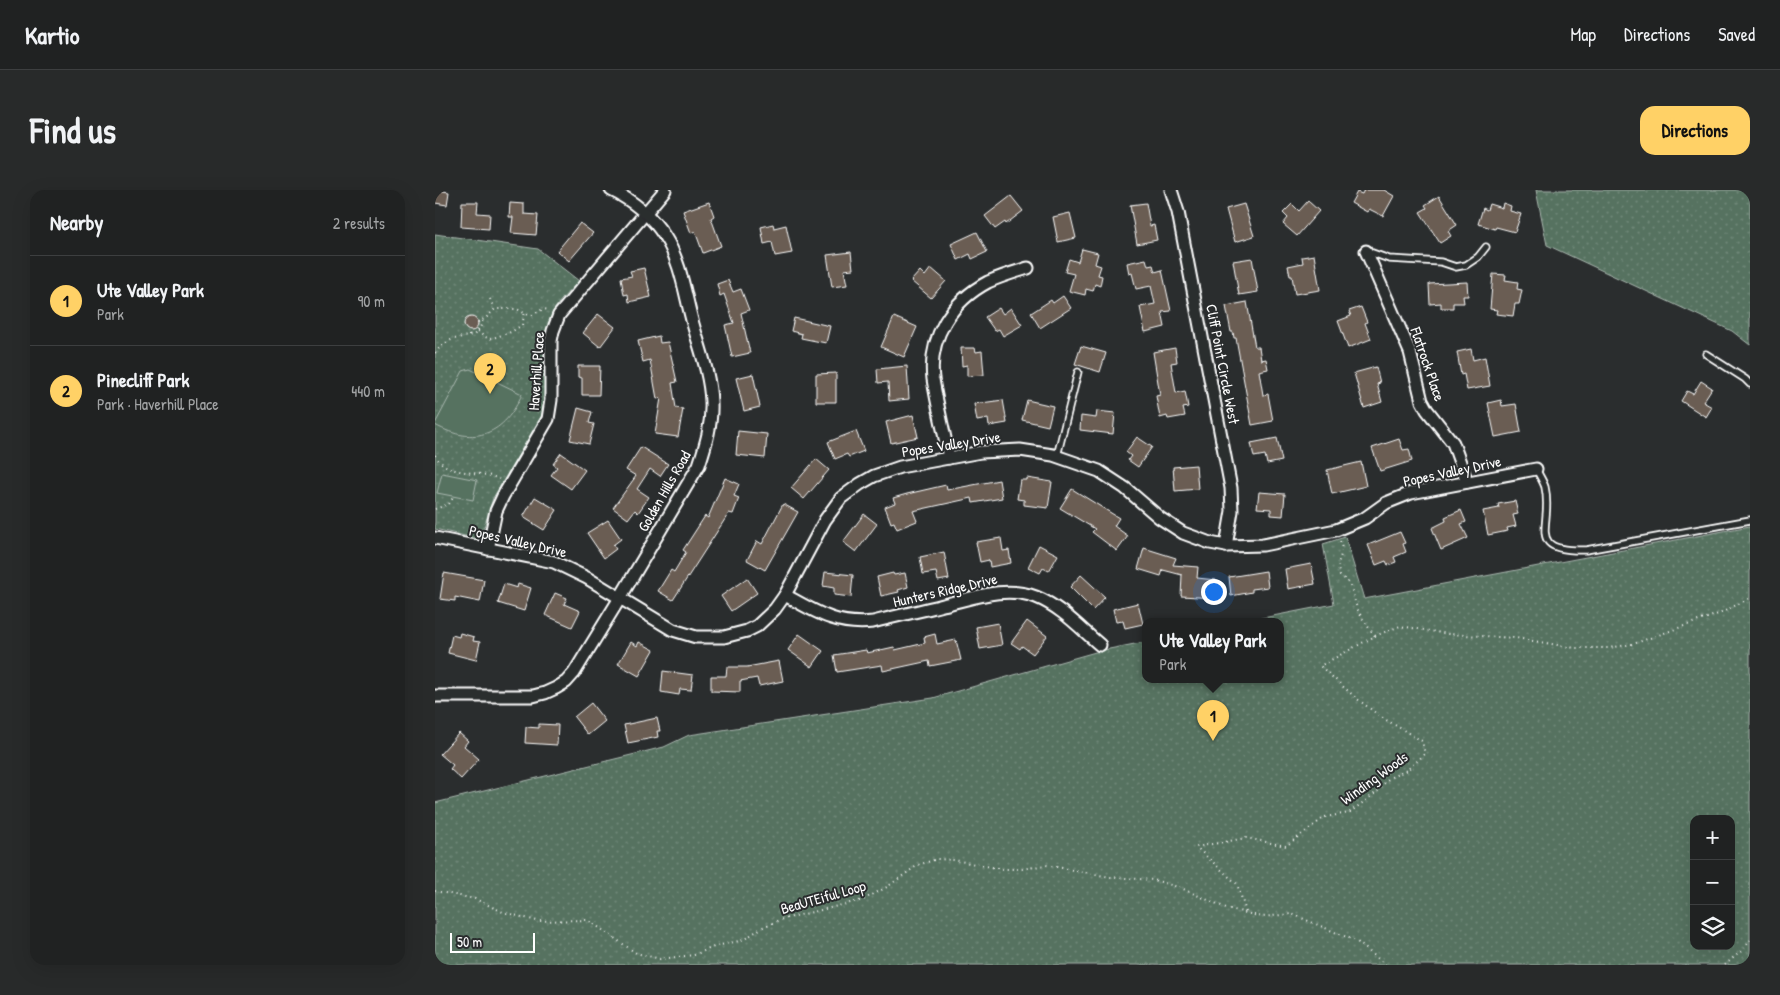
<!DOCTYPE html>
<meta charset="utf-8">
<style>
:root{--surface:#202222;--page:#282a2a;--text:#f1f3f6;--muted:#a2a4a5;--line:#3d3f40;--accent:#ffd166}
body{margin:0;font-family:"Patrick Hand",sans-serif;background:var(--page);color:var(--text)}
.controls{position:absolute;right:15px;bottom:15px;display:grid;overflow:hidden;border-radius:10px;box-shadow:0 5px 20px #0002}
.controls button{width:45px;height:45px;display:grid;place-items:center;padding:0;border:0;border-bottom:1px solid var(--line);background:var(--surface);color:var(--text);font:25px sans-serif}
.scale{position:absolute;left:15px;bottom:12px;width:85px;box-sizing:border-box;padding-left:5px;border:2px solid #fff;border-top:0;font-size:14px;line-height:18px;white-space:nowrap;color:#fff;-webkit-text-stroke:4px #2a2d2e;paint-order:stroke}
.you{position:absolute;left:778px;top:401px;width:18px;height:18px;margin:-12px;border:4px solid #fff;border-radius:50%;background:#1a73e8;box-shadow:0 0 0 8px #1a73e833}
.badge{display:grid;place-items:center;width:32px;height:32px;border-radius:50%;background:var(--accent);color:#111;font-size:16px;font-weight:700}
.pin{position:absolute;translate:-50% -41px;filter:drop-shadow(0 1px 2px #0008)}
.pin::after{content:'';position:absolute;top:26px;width:18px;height:15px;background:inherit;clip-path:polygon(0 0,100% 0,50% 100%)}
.popup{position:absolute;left:707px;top:428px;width:142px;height:65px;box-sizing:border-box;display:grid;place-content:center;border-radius:10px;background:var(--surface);filter:drop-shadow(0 1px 4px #0005);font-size:16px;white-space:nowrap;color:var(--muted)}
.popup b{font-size:19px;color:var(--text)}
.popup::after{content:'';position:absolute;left:50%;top:100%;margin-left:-10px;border:10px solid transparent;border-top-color:var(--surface)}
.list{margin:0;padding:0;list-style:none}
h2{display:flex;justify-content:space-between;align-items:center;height:65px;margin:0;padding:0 20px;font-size:21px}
h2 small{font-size:16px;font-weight:400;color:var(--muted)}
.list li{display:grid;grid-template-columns:32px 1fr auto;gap:15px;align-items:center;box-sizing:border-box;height:90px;padding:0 20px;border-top:1px solid var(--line)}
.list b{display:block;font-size:19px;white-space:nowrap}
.list p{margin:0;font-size:16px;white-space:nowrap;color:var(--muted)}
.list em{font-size:16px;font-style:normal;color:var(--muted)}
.icon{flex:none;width:28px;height:28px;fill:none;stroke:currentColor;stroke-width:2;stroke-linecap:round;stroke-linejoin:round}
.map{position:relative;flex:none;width:1315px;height:775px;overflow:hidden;border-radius:15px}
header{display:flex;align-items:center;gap:30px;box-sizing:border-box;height:70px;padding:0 25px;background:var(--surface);border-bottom:1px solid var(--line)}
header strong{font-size:24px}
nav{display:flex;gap:28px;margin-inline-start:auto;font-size:18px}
.intro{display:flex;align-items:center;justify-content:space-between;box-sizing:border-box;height:120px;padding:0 30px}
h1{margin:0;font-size:35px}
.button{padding:12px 22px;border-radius:15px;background:var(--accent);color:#111;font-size:18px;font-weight:700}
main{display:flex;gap:30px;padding:0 30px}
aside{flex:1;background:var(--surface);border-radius:15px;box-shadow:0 5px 20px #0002}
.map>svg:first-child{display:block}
.grass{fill:url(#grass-dots);stroke:#aab8b0;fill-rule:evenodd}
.garden{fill:#567260;stroke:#aab8b0}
.building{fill:#6b5d52;stroke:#fff}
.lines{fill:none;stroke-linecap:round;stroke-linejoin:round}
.lane-casing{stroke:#fff;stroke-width:9}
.street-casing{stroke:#fff;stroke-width:15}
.path{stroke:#fff;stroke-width:2;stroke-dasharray:1 4;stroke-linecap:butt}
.lane{stroke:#2a2d2e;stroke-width:5.5}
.street{stroke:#2a2d2e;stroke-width:11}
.labels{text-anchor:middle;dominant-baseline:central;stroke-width:4;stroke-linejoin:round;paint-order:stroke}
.street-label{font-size:15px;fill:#fff;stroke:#2a2d2e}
</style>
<header>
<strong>Kartio</strong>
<nav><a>Map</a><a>Directions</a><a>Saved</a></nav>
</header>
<div class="intro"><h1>Find us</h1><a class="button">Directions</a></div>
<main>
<aside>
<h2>Nearby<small>2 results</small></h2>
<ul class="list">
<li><span class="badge">1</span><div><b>Ute Valley Park</b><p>Park</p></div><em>90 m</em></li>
<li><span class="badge">2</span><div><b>Pinecliff Park</b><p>Park · Haverhill Place</p></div><em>440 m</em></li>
</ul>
</aside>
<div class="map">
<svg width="1315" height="775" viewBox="0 0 1315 775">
<defs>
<pattern id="grass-dots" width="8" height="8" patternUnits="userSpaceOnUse" patternTransform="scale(1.25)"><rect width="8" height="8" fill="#567260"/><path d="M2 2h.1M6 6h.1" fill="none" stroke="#6f8778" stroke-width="1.8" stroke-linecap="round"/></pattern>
</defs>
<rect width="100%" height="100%" fill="#2a2d2e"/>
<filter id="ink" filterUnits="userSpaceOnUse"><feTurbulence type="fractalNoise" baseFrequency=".02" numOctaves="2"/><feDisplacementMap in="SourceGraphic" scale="10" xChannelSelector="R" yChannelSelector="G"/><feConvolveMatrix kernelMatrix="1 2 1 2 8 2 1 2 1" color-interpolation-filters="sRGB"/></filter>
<g filter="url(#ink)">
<!-- grass -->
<g class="grass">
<polygon points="1101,0 1315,0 1315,155 1297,141 1112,55"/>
<path d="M 0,44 L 103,59 L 144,91 C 135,101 123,111 117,124 C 102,153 114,193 107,225 L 58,308 L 46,347 L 43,349 L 0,339 Z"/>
<path d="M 1315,336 L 1315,775 L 0,775 L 0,613 L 229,557 L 254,545 L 498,508 L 664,461 L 710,452 L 710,490 L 846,490 L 846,432 L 807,432 L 899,414 L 888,354 L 910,347 L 929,409 ZM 1259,629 L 1296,629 L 1296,756 L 1259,756 Z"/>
</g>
<!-- garden -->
<g class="garden">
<path d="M 35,179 L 87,204 C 70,244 40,257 0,235 L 0,234 L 28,181 Z"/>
<polygon points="7,283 42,290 38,310 2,303"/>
</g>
<!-- building -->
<g class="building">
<polygon points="2,0 14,2 12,15 0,13"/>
<polygon points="929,0 949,0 959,6 948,26 934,19 932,22 916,13 922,2 927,4"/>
<polygon points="576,6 588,21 571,34 570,32 560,39 550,26"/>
<polygon points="1004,6 1022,35 1013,41 1016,46 1005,53 985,22 992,18 990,15"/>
<polygon points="873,11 884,21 862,46 848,34 853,28 848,23 857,14 864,21"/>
<polygon points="27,12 43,12 42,23 55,24 54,39 26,37"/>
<polygon points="274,12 279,26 276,28 286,56 268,63 260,41 256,43 248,21"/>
<polygon points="75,13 89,14 89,24 103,25 101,45 76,43 78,27 74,27"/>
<polygon points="711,13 715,36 719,35 722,50 702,54 695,15"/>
<polygon points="1068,13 1076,16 1075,21 1086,24 1080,42 1061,37 1060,39 1043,34 1048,18 1052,20 1054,14 1067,18"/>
<polygon points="809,14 819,46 800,52 791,19"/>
<polygon points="635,23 641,48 623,52 618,27"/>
<polygon points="145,33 158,43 134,71 122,61"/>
<polygon points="338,34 339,38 351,35 357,63 340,66 337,52 329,54 326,37"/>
<polygon points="542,42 552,62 537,69 535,64 523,70 516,54"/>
<polygon points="647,59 663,63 660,74 666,76 663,85 667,86 665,96 660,94 658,101 651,99 650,105 634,101 639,84 630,82 634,69 643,72"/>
<polygon points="416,62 418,79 409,80 412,95 397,97 392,65"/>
<polygon points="879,65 885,100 860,104 857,86 855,86 853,76 868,73 867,67"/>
<polygon points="817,68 823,102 804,105 798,71"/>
<polygon points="711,69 713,76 718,75 720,82 727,80 736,121 727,122 730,137 710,142 705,117 720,114 716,96 701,99 697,83 694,84 692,73"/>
<polygon points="209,78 216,107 194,112 193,104 189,105 186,88 197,86 195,81"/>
<polygon points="496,78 511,91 496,108 476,91 485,81 490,86"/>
<polygon points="1058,84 1071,85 1070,90 1083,92 1082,99 1087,100 1084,114 1080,114 1078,126 1061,124 1062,120 1055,119"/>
<polygon points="293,90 298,102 306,99 314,120 306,123 315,163 297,167 290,135 299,133 289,104 285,106 282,94"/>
<polygon points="1032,92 1033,106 1028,106 1029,113 1018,113 1018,118 1006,118 1006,113 995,114 994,94"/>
<polygon points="628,106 636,118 605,138 596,123 616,110 618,113"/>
<polygon points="812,112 820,157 824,157 826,170 831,169 833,179 824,181 828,205 833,204 838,231 817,235 801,148 799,148 798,142 796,142 791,116"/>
<polygon points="926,117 932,132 930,133 936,149 913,158 903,131 916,126 914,121"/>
<polygon points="564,118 568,124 576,118 587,135 568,146 564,139 560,141 550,127"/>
<polygon points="163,124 180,137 165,157 148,143"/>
<circle cx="36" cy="134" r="7"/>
<polygon points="459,127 482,137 469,167 446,157"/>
<polygon points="359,128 395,136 391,153 366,148 367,144 356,141"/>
<polygon points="224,146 225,153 233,152 242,192 237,193 241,218 248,219 243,247 220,244 226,208 222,209 215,170 208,172 203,151"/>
<polygon points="646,156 671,163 665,182 640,174"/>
<polygon points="526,158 540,158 541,162 547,161 549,185 532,186 532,175 527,176"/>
<polygon points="740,158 742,172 736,173 741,203 750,201 753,217 748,218 750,226 733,229 732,226 725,228 721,206 725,205 718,162"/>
<polygon points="1036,159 1038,170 1050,167 1055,196 1032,200 1029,184 1026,185 1022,162"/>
<polygon points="143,176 165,176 164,205 147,205 147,188 143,187"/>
<polygon points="472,176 474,209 454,211 453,192 443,193 442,179"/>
<polygon points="941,177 945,193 942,194 947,212 929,218 919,183"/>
<polygon points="401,183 401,212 381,212 381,184"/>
<polygon points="318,184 325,217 309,221 301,188"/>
<polygon points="1266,191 1277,198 1268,212 1277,217 1271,227 1246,211 1252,201 1258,204"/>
<polygon points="568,210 572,233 554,236 553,229 542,231 539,214"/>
<polygon points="592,210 618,216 613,236 587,230"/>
<polygon points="1066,210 1067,216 1081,214 1086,242 1060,247 1053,213"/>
<polygon points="143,218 157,222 154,233 159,234 154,254 135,250"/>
<polygon points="662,221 680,223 678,244 645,240 646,226 661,228"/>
<polygon points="478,225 483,247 456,253 451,232"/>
<polygon points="303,241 332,244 330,268 301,265"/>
<polygon points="421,241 429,261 414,267 412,264 400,269 393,252"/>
<polygon points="702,247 717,257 703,277 693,270 696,266 691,262"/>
<polygon points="842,248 847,271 832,274 830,265 819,267 816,253"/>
<polygon points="964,249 968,260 974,259 977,271 945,281 937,258"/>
<polygon points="206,257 233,274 225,286 215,279 202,299 214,307 203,323 200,320 193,329 178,318 201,286 191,280"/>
<polygon points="126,263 150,280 136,299 116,285 122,277 118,274"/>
<polygon points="381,269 394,280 369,309 356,298"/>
<polygon points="926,272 931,296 897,304 892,280"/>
<polygon points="761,275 763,299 740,301 738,277"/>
<polygon points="290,288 304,294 299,306 304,308 298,324 294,323 238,410 223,401 236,380 239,382 251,362 248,360 270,326 273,328"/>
<polygon points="592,288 617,292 613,318 589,315 589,310 582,309 585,290 592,290"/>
<polygon points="564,290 567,308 538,313 537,308 478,321 482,331 462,339 459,332 456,333 450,317 460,313 458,308 472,304 511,295 512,300"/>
<polygon points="637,299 684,328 679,336 693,346 682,361 657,342 660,339 625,318"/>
<polygon points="824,302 850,304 848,326 836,325 836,319 822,318"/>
<polygon points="100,307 122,320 109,340 88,327"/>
<polygon points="1080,311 1083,324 1078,325 1081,336 1072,338 1073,341 1053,345 1048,321 1064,318 1063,314"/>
<polygon points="348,314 363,322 330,380 312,370 322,351 327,354"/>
<polygon points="1026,320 1031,332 1026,334 1033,348 1006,360 997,338 1011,331 1010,327"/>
<polygon points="429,324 442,334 421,362 408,352"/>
<polygon points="173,330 186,349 178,355 181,359 169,368 152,343"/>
<polygon points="965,342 970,353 968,354 971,362 959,367 961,372 953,375 951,371 941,375 933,355"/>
<polygon points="566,348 568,361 574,360 576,373 555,377 554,370 545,372 541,352"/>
<polygon points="604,355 623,365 614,381 608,378 605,383 593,377"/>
<polygon points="709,358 741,368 738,375 763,377 762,388 781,390 780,408 746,406 747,385 728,380 726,386 703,379"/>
<polygon points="509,362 514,389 503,391 501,382 488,384 485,367"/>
<polygon points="876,374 880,394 853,399 850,379"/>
<polygon points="831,381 833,397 817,399 817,402 796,406 794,387"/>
<polygon points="390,382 418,385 416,407 399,405 399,398 388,396"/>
<polygon points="9,383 49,390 45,412 20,407 20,411 5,409"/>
<polygon points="458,383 459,385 470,383 473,397 463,400 464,402 446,406 442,387"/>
<polygon points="646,385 670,407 658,420 635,397"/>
<polygon points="312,388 322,403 296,421 286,406"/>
<polygon points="69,394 82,398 83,394 96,398 89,421 63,413"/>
<polygon points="120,403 132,408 129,414 145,421 137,437 110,425"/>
<polygon points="703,413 708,434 690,438 688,431 681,432 678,419"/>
<polygon points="592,431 612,446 598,464 587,456 585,459 576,453"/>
<polygon points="563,433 567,455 545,459 541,437"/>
<polygon points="25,443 39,447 38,451 45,452 41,470 13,463 17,445 24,447"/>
<polygon points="364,444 388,461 377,477 353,460"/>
<polygon points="500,444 502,454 521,450 526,470 495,476 494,471 448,481 447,475 402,482 399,465 431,460 432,463 459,457 460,460 490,453 489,447"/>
<polygon points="196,452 202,456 204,452 219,460 204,486 183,474"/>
<polygon points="344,471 348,491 324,496 322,488 305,491 305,502 276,501 276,486 291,486 292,477 312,477"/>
<polygon points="228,481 258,485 256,500 245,499 244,505 226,502"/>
<polygon points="156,513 170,531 153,545 139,527"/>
<polygon points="222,528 225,541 222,541 223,547 193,553 189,535"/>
<polygon points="104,534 123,535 122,555 90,553 91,537 104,538"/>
<polygon points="24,543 33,551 29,556 44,569 26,589 15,579 18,575 5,564"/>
</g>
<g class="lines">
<!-- lane casing -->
<g class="lane-casing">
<g id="lane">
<polyline points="932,61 954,69 1006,72 1021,77 1031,75 1043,67 1051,57"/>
<polyline points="1271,164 1310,189 1315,194"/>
<polyline points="622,266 643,182"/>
<path d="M 1101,279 C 1104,285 1108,291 1110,297 C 1119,335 1088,362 1151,360 L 1315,330"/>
</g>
</g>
<!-- street casing -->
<g class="street-casing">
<g id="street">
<polyline points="736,0 743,22 796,298 797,321 791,356"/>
<polyline points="931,61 975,162 987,211 992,220 1018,253 1032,292"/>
<path d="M 514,268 C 509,241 502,215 498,189 C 493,147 517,111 553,92 C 566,86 580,82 593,78"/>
<polyline points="0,348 119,372 152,388 238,440 261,447 289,447 312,441 322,436 340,419 350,405 390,330 406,308 425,294 439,286 465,277 546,262 585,260 618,265 664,281 690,298 725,328 748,343 775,353 791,356 828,355 901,340 930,328 951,313 976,303 1101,279"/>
<polyline points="53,359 61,321 68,306 113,229 116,210 116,151 118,141 124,125 230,0"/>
<path d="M 350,405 C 381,422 401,436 438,432 C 461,426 485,421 508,415 C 538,408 571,395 601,407 C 626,417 645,438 665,455"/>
<path d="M 0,506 L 98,506 L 110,503 L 121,498 L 131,492 L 139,483 L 185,408 L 264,275 C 271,254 277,234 276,212 C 275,185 265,159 258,134 C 250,105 246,72 230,47 C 218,27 197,10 176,0"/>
</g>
</g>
<!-- path -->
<g class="path">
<polyline points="55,109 59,118"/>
<polyline points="43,132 51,128 60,119 82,119 93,125 97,125 108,119 115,120"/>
<polyline points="43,141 48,146 55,149 76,142 87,135 90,122"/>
<polyline points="34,146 34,141"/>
<path d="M 0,163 C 12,148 22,148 39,145 L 45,138 L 48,130"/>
<path d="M 0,265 C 13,288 44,279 64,289"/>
<polyline points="0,319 14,314 19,306"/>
<polyline points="940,446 965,436 1013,444 1081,448 1140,458 1174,458 1198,454 1286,423 1315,408"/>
<polyline points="0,701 40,709 68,722 102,731 153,730 201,763 225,769 259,765 281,756 308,750 328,737 344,730 428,710 452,697 483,675 502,669 519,670 567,679 587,679 611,675 675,687 719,690 746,698 791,718 827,727 857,724 921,751 951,775"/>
<path d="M 811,722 L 802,694 L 761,657 L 811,648 L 851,656 L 890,627 L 914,623 L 942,602 L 954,588 L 972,580 L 990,564 L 987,551 L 946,527 L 921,508 L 885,476 L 940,446 C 934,438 927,429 923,420 C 917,407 919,393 905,386 C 899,368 911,367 905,351"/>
<polyline points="1290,775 1310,758 1315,750"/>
</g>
<!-- lane -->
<use href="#lane" class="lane"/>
<!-- street -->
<use href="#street" class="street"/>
</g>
</g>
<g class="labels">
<!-- street labels -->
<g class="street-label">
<text transform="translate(788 174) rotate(79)">Cliff Point Circle West</text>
<text transform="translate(993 174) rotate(71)">Flatrock Place</text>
<text transform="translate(101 181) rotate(-86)">Haverhill Place</text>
<text transform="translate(516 254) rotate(-9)">Popes Valley Drive</text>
<text transform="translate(1017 281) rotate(-12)">Popes Valley Drive</text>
<text transform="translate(229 301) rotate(-60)">Golden Hills Road</text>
<text transform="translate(83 351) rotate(13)">Popes Valley Drive</text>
<text transform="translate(510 400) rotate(-13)">Hunters Ridge Drive</text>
<text transform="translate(939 588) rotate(-36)">Winding Woods</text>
<text transform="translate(388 707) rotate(-16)">BeaUTEiful Loop</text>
</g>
</g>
</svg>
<div class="controls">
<button>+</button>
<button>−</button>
<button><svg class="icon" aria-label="layers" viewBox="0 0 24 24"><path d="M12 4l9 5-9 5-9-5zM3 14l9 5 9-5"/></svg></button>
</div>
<div class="scale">50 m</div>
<div class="you"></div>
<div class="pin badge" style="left:778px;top:551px">1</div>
<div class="popup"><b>Ute Valley Park</b>Park</div>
<div class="pin badge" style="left:55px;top:204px">2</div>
</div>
</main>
